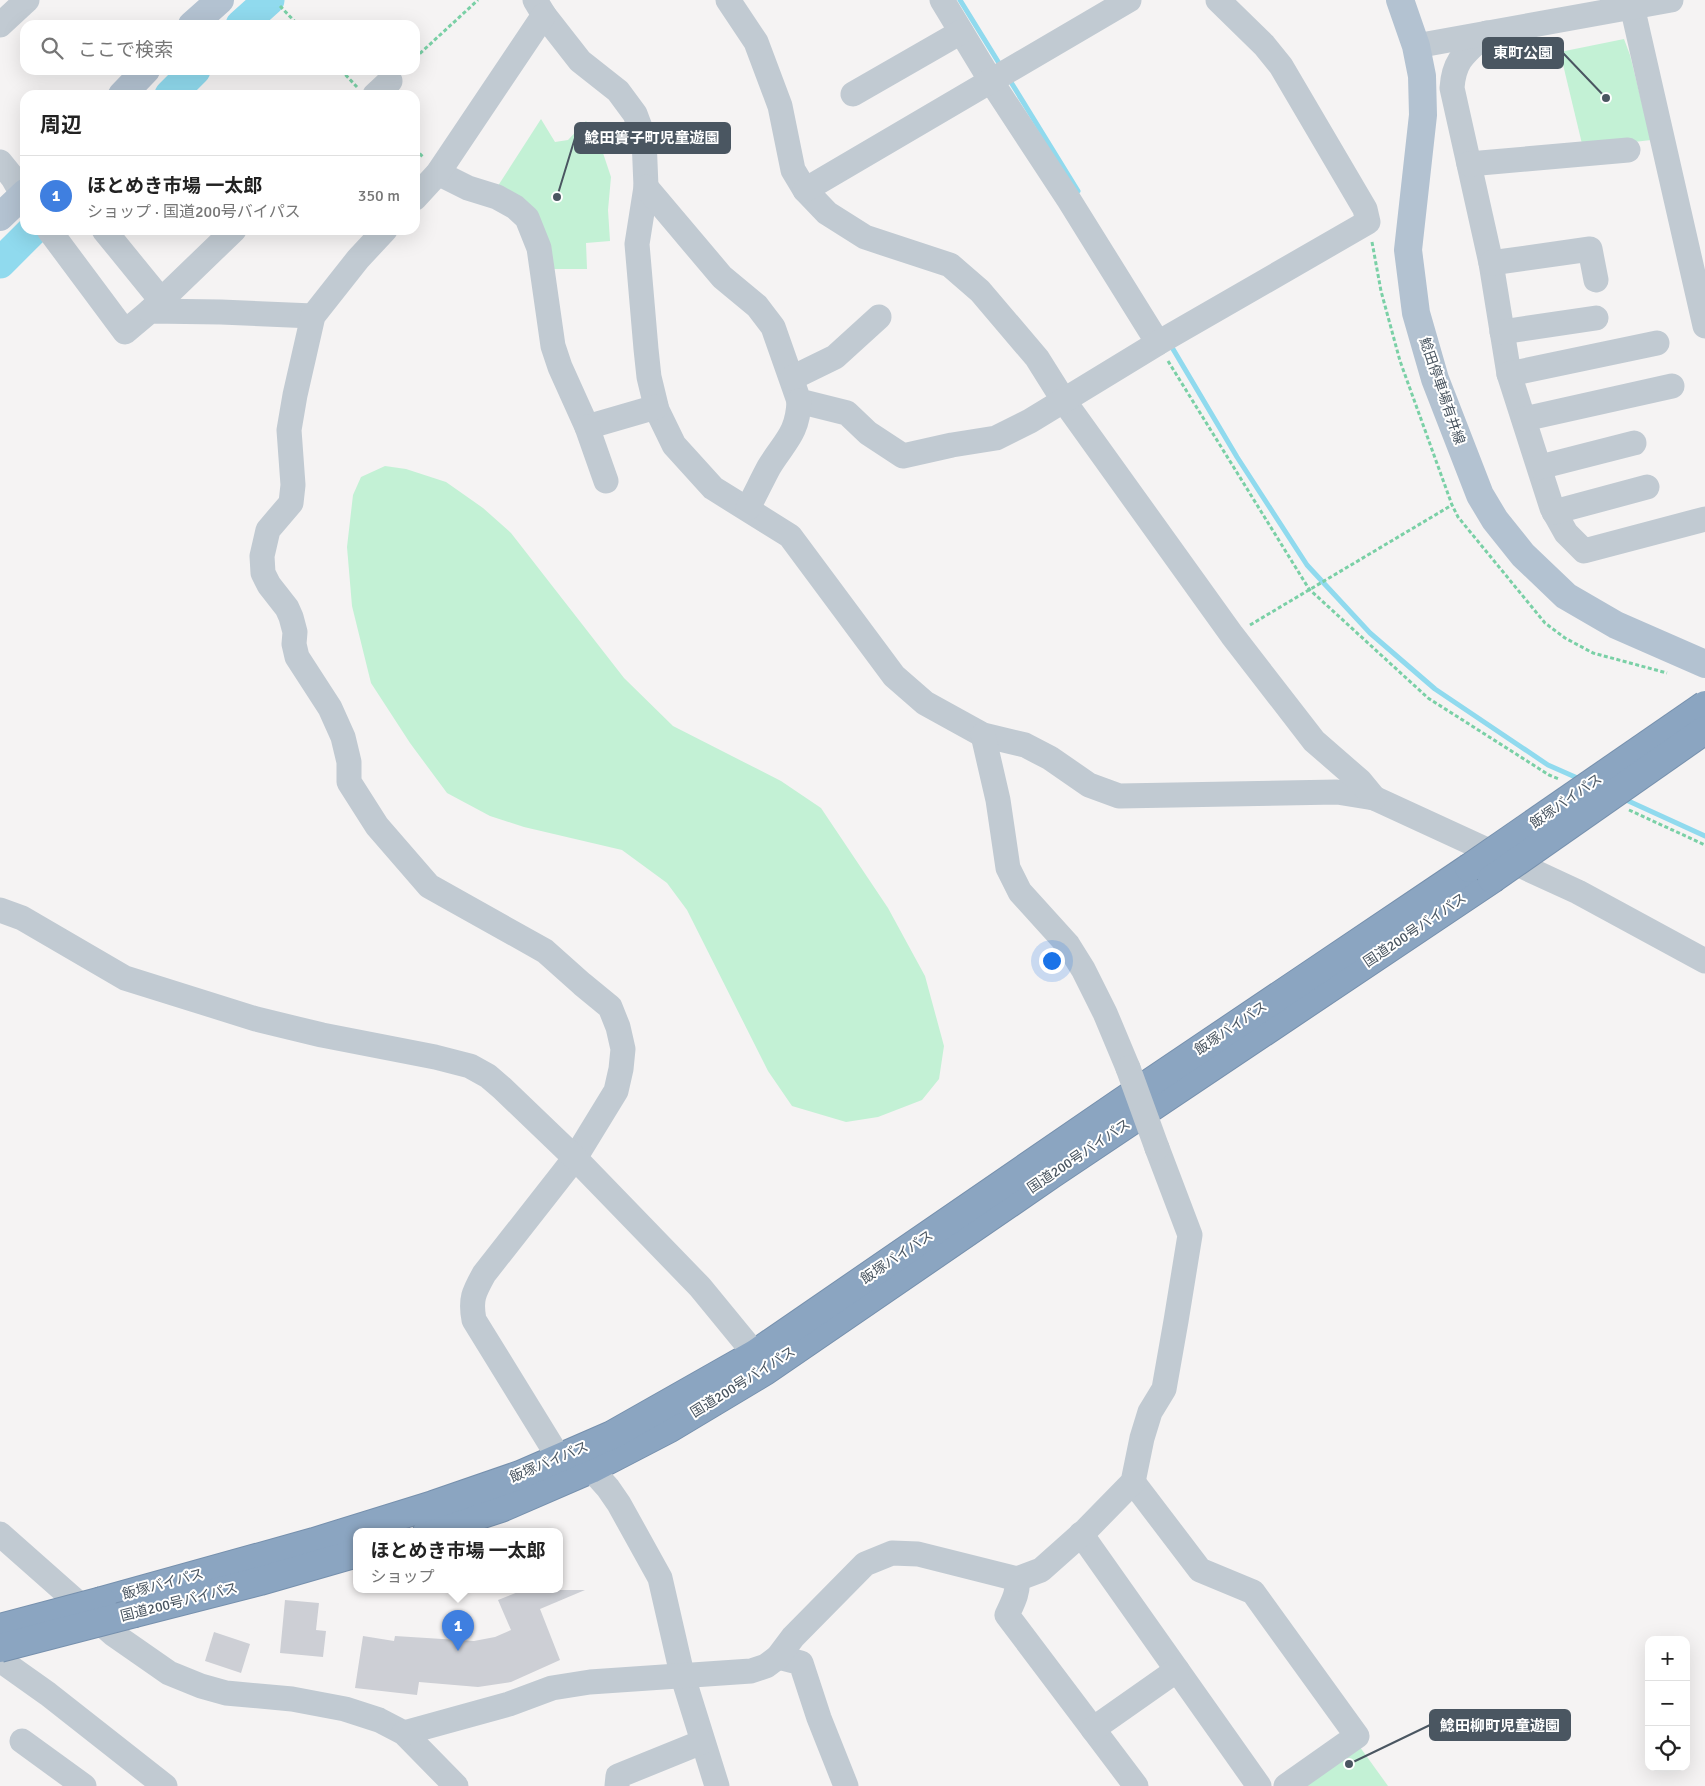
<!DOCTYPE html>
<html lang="ja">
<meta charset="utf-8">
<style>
:root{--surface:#fff;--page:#f6f6f6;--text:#222;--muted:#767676;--line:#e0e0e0;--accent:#b45309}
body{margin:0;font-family:Signika,"Noto Sans JP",sans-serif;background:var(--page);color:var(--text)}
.controls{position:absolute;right:15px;bottom:15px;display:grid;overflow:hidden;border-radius:10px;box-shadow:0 5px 20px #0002}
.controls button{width:45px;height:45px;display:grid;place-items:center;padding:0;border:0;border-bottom:1px solid var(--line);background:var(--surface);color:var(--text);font:25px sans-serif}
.you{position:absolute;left:1051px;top:960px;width:18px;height:18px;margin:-12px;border:4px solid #fff;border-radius:50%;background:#1a73e8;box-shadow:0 0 0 8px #1a73e833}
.badge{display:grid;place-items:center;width:32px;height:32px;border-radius:50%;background:var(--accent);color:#fff;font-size:16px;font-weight:700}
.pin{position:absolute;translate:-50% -41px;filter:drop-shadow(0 1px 2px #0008)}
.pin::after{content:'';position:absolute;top:26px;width:18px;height:15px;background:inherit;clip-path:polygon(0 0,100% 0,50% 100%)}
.popup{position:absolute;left:353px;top:1528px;width:210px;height:65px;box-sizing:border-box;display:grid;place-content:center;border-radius:10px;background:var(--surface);filter:drop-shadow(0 1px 4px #0005);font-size:16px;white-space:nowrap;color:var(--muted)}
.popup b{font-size:19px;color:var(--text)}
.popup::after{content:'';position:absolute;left:50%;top:100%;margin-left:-10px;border:10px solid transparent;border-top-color:var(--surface)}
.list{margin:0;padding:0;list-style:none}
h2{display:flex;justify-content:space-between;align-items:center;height:65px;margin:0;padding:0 20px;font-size:21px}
h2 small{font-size:16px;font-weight:400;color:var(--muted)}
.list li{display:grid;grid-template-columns:32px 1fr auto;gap:15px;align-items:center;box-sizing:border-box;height:80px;padding:0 20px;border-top:1px solid var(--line)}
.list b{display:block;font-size:19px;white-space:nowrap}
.list p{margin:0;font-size:16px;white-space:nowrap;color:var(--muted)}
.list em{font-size:16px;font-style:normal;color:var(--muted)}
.icon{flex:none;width:28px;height:28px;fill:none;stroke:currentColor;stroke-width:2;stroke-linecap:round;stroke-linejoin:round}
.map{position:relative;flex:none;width:1705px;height:1786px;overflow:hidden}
.search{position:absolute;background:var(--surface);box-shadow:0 5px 20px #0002;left:20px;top:20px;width:400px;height:55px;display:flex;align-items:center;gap:12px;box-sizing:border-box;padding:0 18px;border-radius:15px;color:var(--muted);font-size:19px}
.panel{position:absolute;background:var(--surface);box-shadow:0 5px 20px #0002;left:20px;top:90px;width:400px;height:145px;border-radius:15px}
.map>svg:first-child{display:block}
.green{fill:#c3f1d5}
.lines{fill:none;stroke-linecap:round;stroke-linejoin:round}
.stream{stroke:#90daee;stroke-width:5}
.river{stroke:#90daee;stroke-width:31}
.building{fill:#cdcfd5}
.highway-casing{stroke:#7690ad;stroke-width:30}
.path{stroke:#7ad0a6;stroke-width:3;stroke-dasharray:4 2.5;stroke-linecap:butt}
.minor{stroke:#c1cad2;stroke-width:25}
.major{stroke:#b3c2d1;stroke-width:28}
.highway{stroke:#8ba5c1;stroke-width:28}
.highway-bridge-casing{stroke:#7690ad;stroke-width:30;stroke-linecap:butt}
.minor-bridge{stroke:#c1cad2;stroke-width:25}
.highway-bridge{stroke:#8ba5c1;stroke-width:28}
.labels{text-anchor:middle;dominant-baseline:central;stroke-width:4;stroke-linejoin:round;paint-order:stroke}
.street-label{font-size:14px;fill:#4a5661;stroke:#fff}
.leader{fill:none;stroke:#4a5661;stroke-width:2}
.callout-dot{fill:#4a5661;stroke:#fff;stroke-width:2}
.callout{fill:#4a5661;stroke:#4a5661;stroke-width:2}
.callout-label{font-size:15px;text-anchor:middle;font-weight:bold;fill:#fff}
</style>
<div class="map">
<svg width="1705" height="1786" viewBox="0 0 1705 1786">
<rect width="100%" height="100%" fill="#f5f3f3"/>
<!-- green -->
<g class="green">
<polygon points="1624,39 1630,55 1651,140 1583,148 1560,52"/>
<polygon points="541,119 555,142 568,140 586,121 598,138 611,177 608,210 610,241 586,243 587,269 549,269 494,192"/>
<polygon points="385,466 406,469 446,482 483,508 511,533 624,678 673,726 781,781 821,808 888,908 925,976 944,1046 939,1079 922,1100 878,1117 846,1122 792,1106 768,1071 687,910 667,883 622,850 524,827 490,816 447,793 410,743 371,683 352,606 347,547 353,495 361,477"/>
<polygon points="1357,1743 1388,1786 1294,1786"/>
</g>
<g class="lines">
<!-- stream -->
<g class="stream">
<polyline points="960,0 1002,68"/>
<polyline points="1009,79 1078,191"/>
<polyline points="1170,344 1237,457 1307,565 1370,633 1435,689 1548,765 1582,780"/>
<polyline points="1624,799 1705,836"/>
</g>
<!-- river -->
<g class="river">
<polyline points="241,25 269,0"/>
<polyline points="170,95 195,70"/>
<polyline points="0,263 33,230"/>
</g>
</g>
<!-- building -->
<g class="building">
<polygon points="523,1590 585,1590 540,1609 560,1660 511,1682 478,1687 419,1682 417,1695 355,1688 363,1636 394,1641 395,1636 474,1641 495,1637 511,1630 498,1600"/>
<polygon points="285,1600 319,1603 316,1630 326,1631 323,1657 280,1653"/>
<polygon points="214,1632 250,1644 241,1673 205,1661"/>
</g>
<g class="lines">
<!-- highway casing -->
<g class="highway-casing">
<g id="highway">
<polyline points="427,1532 501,1508 591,1469 670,1428 765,1371 1052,1174 1492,879"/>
<polyline points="102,1601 314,1542 433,1505 520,1475 612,1435 755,1354 1120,1103 1469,868"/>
<polyline points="135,1613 260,1581 357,1553"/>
</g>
</g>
<!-- path -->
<g class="path">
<polyline points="280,6 298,25"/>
<polyline points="415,58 478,0"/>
<polyline points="341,70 357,87"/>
<polyline points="415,149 424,158"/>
<polyline points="1372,242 1381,291 1400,361 1452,505 1458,517 1545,623 1565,638 1593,653 1667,673"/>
<polyline points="1168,361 1309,589 1428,698 1549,775 1559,779"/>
<polyline points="1250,625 1452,505"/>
<polyline points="1629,810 1705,845"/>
</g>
<!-- minor -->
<g class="minor">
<polyline points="535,0 544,15 580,61 618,91 635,114 644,138 646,187 637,244 646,349 649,377 657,410 674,445 713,488 790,536 894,676 925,703 983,735 1025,745 1050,758 1089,785 1119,796 1337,792 1374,798 1578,892 1705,961"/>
<polyline points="728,0 756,42 780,106 793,170 805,190 827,213 865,237 950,265 980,291 1037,358 1064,401 1232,635 1314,741 1360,781 1374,798"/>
<polyline points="942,0 991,81 1069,200 1158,343"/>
<polyline points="1632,6 1705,326"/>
<polyline points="0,25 27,0"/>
<path d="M 1487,33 C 1467,52 1454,58 1452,88 L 1491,263 L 1509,374 L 1552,508 L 1566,533 L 1584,551 L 1705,519"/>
<polyline points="1416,46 1671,0"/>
<polyline points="853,94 961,32"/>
<polyline points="375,95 390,81"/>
<polyline points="0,162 13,178 25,199"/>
<polyline points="1469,164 1628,150"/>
<polyline points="438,173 468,188 497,197 515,207 527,218 539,248 553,346 560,367 587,427 656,407"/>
<polyline points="646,187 722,277 757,306 773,327 799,401 847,413 868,433 903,456 952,445 996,438 1030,421 1158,343 1368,222 1365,209 1281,66 1264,45 1218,0"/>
<polyline points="805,190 1129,0"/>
<polyline points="415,198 438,173 544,15"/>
<polyline points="49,230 125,332 150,311 221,312 313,316"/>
<polyline points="104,230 161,300"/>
<path d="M 385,230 L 358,259 L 313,316 L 295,395 L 289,430 L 293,485 L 291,503 L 268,530 L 262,556 L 263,573 L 269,585 L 287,608 L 291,617 L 295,632 L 294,644 L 297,657 L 330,708 L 343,737 L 349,762 L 349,782 L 377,826 L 429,886 L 545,951 L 582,984 L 610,1007 L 618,1027 L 623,1049 L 621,1069 L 616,1091 L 575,1158 L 484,1274 C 474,1292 470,1299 474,1320 L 559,1458 L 591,1469 L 608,1488 L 619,1504 L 660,1578 L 682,1674 L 717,1786"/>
<polyline points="1491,263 1590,249 1596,280"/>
<polyline points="150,311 234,230"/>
<polyline points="1502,332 1596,318"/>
<polyline points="1509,374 1657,343"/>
<polyline points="792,378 835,357 879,317"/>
<polyline points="1524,419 1672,386"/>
<polyline points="587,427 606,481"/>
<polyline points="1540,467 1634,443"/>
<path d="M 748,508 C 755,495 762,480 769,467 C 784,442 798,434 799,401"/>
<polyline points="1554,512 1647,487"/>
<polyline points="983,735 998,800 1008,868 1020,892 1068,945 1083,969 1105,1013 1128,1068"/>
<polyline points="0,910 22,918 125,978 256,1019 322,1035 435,1057 470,1066 488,1076 502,1088 575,1158 700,1287 755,1354"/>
<polyline points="1133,1482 1200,1570 1253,1592 1357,1736 1286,1786"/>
<polyline points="0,1534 113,1634 169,1673 201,1686 226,1693 292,1699 345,1709 379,1720 404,1733 456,1786"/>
<polyline points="1081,1534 1259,1786"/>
<path d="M 1017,1579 C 1019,1592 1012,1604 1007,1615 L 1136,1786"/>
<polyline points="778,1657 801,1663 819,1718 846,1786"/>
<polyline points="0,1660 48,1694 165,1786"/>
<polyline points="1093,1729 1177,1670"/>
<polyline points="404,1733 509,1704 552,1688 590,1682 751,1671 766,1666 778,1657 793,1637 865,1564 892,1553 918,1554 1017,1579 1041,1570 1086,1530 1133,1482 1142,1438 1150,1412 1164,1389 1176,1321 1190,1235 1157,1148"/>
<polyline points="22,1741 84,1786"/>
<polyline points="617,1786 618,1776 702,1742"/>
</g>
<!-- major -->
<g class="major">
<polyline points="1400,0 1416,46 1422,76 1423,115 1408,250 1416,313 1435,379 1480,495 1495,520 1523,555 1566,596 1616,625 1705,664"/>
<polyline points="192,25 220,0"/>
<polyline points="122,95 146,70"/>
<polyline points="0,217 25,193"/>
</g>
<!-- highway -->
<use href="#highway" class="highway"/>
<!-- highway-bridge casing -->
<g class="highway-bridge-casing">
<g id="highway-bridge">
<polyline points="1469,868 1705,705"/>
<polyline points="1492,879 1705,730"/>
<polyline points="0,1628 102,1601"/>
<polyline points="0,1648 135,1613"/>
</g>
</g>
<!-- minor-bridge -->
<polyline class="minor-bridge" points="1128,1068 1157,1148"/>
<!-- highway-bridge -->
<use href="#highway-bridge" class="highway-bridge"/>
</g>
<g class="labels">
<!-- street labels -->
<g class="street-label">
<text transform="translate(1442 391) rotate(71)">鯰田停車場有井線</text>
<text transform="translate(1566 801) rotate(-35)">飯塚バイパス</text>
<text transform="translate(1415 930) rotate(-34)">国道200号バイパス</text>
<text transform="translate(1231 1028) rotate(-34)">飯塚バイパス</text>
<text transform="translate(1079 1156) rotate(-34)">国道200号バイパス</text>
<text transform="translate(897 1257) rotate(-34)">飯塚バイパス</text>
<text transform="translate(743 1382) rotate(-32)">国道200号バイパス</text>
<text transform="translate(549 1462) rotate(-23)">飯塚バイパス</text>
<text transform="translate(163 1584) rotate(-15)">飯塚バイパス</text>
<text transform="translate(179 1602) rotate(-14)">国道200号バイパス</text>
</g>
</g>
<!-- callouts -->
<path class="leader" d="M1606 98L1563 53M557 197L575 138M1349 1764L1430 1725"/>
<g class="callout-dot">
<circle cx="1606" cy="98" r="5"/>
<circle cx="557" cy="197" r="5"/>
<circle cx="1349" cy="1764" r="5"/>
</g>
<g class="callout">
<rect x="1483" y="38" width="80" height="30" rx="5"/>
<rect x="575" y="123" width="155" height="30" rx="5"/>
<rect x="1430" y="1710" width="140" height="30" rx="5"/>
</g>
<g class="callout-label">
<text x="1523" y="58">東町公園</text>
<text x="652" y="143">鯰田簀子町児童遊園</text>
<text x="1500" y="1731">鯰田柳町児童遊園</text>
</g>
</svg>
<div class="controls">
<button>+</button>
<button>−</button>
<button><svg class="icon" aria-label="locate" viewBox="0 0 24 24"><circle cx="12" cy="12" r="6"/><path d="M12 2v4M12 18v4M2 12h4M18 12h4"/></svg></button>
</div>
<div class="you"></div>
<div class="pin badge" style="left:458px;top:1651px;background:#3f7fe0">1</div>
<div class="popup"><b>ほとめき市場 一太郎</b>ショップ</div>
<div class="search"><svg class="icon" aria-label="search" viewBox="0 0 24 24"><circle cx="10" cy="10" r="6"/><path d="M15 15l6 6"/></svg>ここで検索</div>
<section class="panel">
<h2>周辺<small></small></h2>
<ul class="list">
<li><span class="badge" style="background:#3f7fe0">1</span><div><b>ほとめき市場 一太郎</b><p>ショップ · 国道200号バイパス</p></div><em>350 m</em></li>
</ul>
</section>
</div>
